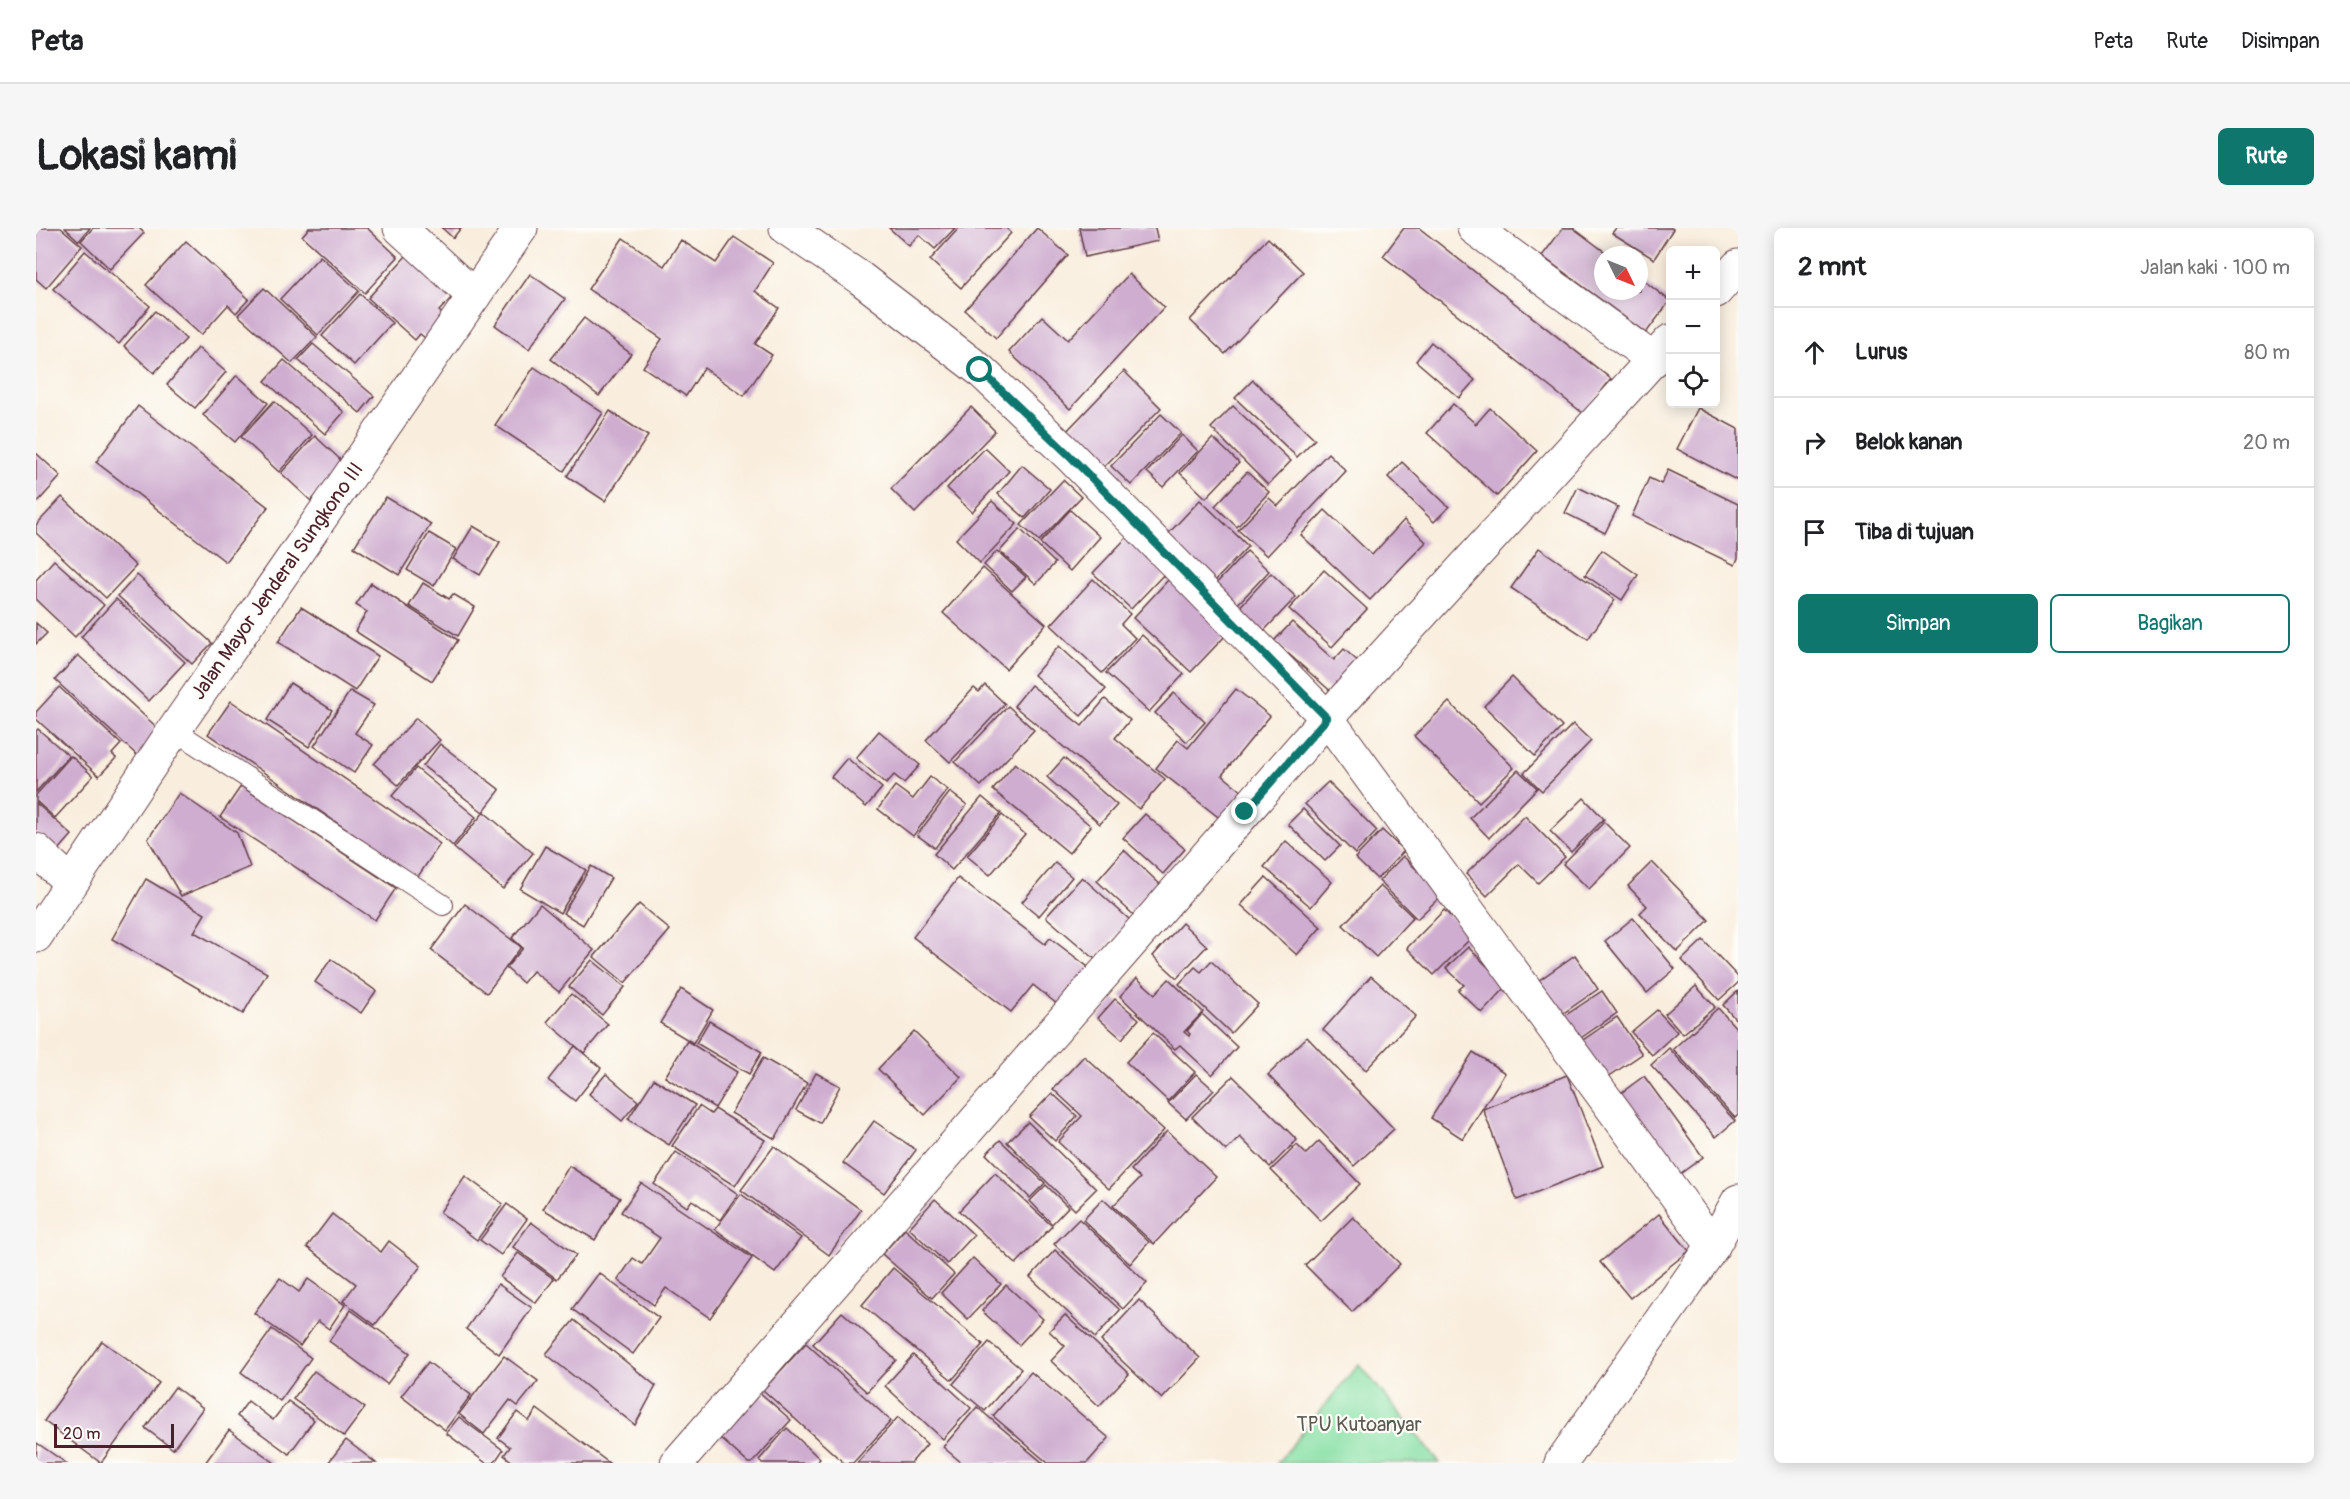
<!DOCTYPE html>
<html lang="id">
<meta charset="utf-8">
<style>
:root{--surface:#fff;--page:#f6f6f6;--text:#202124;--muted:#757577;--line:#e0e0e0;--accent:#0f766e}
body{margin:0;font-family:Pangolin,sans-serif;background:var(--page);color:var(--text)}
.controls{position:absolute;right:18px;top:18px;display:grid;overflow:hidden;border-radius:9px;box-shadow:0 3px 15px #0003}
.controls button{width:54px;height:54px;display:grid;place-items:center;padding:0;border:0;border-bottom:2px solid var(--line);background:var(--surface);color:var(--text);font:30px sans-serif}
.compass{position:absolute;left:1558px;top:18px;width:54px;height:54px;border-radius:50%;background:var(--surface);box-shadow:0 3px 15px #0003;rotate:133deg}
.scale{position:absolute;left:18px;bottom:15px;width:120px;box-sizing:border-box;padding-left:6px;border:3px solid #4a1f2b;border-top:0;font-size:16px;line-height:21px;white-space:nowrap;color:#4a1f2b;-webkit-text-stroke:4px #fdfcf7;paint-order:stroke}
.stop{position:absolute;width:18px;height:18px;margin:-14px;border:4px solid #0f766e;border-radius:50%;background:#fff}
.stop.end{background:#0f766e;border-color:#fff;box-shadow:0 2px 6px #0008}
.list{margin:0;padding:0;list-style:none}
h2{display:flex;justify-content:space-between;align-items:center;height:78px;margin:0;padding:0 24px;font-size:26px}
h2 small{font-size:20px;font-weight:400;color:var(--muted)}
.list li{display:grid;grid-template-columns:39px 1fr auto;gap:18px;align-items:center;box-sizing:border-box;height:90px;padding:0 24px;border-top:2px solid var(--line)}
.list b{display:block;font-size:22px;white-space:nowrap}
.list em{font-size:20px;font-style:normal;color:var(--muted)}
.actions{display:flex;gap:12px;padding:18px 24px}
.actions a{flex:1;padding:14px 0;border:2px solid var(--accent);border-radius:9px;text-align:center;font-size:21px;color:var(--accent)}
.actions .main{background:var(--accent);color:#fff}
.icon{flex:none;width:33px;height:33px;fill:none;stroke:currentColor;stroke-width:2;stroke-linecap:round;stroke-linejoin:round}
.map{position:relative;flex:none;width:1702px;height:1235px;overflow:hidden;border-radius:9px}
header{display:flex;align-items:center;gap:36px;box-sizing:border-box;height:84px;padding:0 30px;background:var(--surface);border-bottom:2px solid var(--line)}
header strong{font-size:28px}
nav{display:flex;gap:33px;margin-inline-start:auto;font-size:21px}
.intro{display:flex;align-items:center;justify-content:space-between;box-sizing:border-box;height:144px;padding:0 36px}
h1{margin:0;font-size:42px}
.button{padding:15px 27px;border-radius:9px;background:var(--accent);color:#fff;font-size:21px;font-weight:700}
main{display:flex;gap:36px;padding:0 36px}
aside{flex:1;background:var(--surface);border-radius:9px;box-shadow:0 3px 15px #0003}
.map>svg:first-child{display:block}
.green{fill:#87e0a5;stroke:#688068;stroke-width:1.5}
.building{fill:#cfadd0}
.lines{fill:none;stroke-linecap:round;stroke-linejoin:round}
.lane-casing{stroke:#643e46;stroke-width:22}
.street-casing{stroke:#643e46;stroke-width:35}
.lane{stroke:#fff;stroke-width:20}
.street{stroke:#fff;stroke-width:33}
.route{stroke:#0f766e;stroke-width:8}
.labels{text-anchor:middle;dominant-baseline:central;stroke-width:4.5;stroke-linejoin:round;paint-order:stroke}
.street-label{font-size:20px;fill:#4a1f2b;stroke:#fdfcf7}
.park-label{font-size:20px;fill:#5c5950;stroke:#fdfcf7}
</style>
<header>
<strong>Peta</strong>
<nav><a>Peta</a><a>Rute</a><a>Disimpan</a></nav>
</header>
<div class="intro"><h1>Lokasi kami</h1><a class="button">Rute</a></div>
<main>
<div class="map">
<svg width="1702" height="1235" viewBox="0 0 1702 1235">
<rect width="100%" height="100%" fill="#fdfcf7"/>
<filter id="ink" filterUnits="userSpaceOnUse"><feTurbulence type="fractalNoise" baseFrequency=".0167" numOctaves="2"/><feDisplacementMap in="SourceGraphic" scale="12" xChannelSelector="R" yChannelSelector="G"/><feConvolveMatrix kernelMatrix="1 2 1 2 8 2 1 2 1" color-interpolation-filters="sRGB"/></filter>
<filter id="wash" filterUnits="userSpaceOnUse"><feTurbulence type="fractalNoise" baseFrequency=".008" numOctaves="4" result="noise"/><feDisplacementMap in="SourceGraphic" scale="24" xChannelSelector="R" yChannelSelector="G"/><feGaussianBlur stdDeviation="1.35" result="paint"/><feColorMatrix in="noise" values="0 0 0 0 0 0 0 0 0 0 0 0 0 0 0 0 0 1.4 0 .05"/><feComposite in="paint" operator="in"/></filter>
<g filter="url(#wash)">
<rect width="100%" height="100%" fill="#f9eede"/>
<!-- green -->
<polygon class="green" points="1323,1136 1404,1235 1241,1235"/>
<g id="blocks">
<!-- building -->
<g class="building">
<polygon points="0,0 25,0 46,18 10,60 0,51"/>
<polygon points="29,0 54,0 43,13"/>
<polygon points="57,0 103,0 108,5 74,41 45,13"/>
<polygon points="273,0 331,0 362,29 329,65 266,8"/>
<polygon points="406,0 425,0 417,10"/>
<polygon points="853,0 919,0 899,21 883,7 873,18"/>
<polygon points="923,0 970,0 975,5 925,60 894,32"/>
<polygon points="1001,0 1032,27 960,110 929,82"/>
<polygon points="1043,0 1119,0 1122,13 1049,29"/>
<polygon points="1368,0 1383,0 1575,151 1548,186 1347,28"/>
<polygon points="1527,0 1537,0 1573,27 1567,27 1567,63 1603,63 1603,49 1634,73 1610,105 1506,28"/>
<polygon points="1580,0 1635,0 1637,1 1618,31 1576,5"/>
<polygon points="698,9 737,35 719,63 743,80 719,116 736,127 708,168 668,140 650,168 607,139 626,111 552,61 587,10 628,38 645,12 680,35"/>
<polygon points="1232,10 1267,44 1189,126 1154,92"/>
<polygon points="150,13 213,71 200,85 192,77 165,107 110,57"/>
<polygon points="49,23 114,78 83,116 17,61"/>
<polygon points="371,27 417,68 403,83 413,92 394,114 384,106 379,112 332,70"/>
<polygon points="284,28 323,63 282,107 244,71"/>
<polygon points="494,46 529,71 493,121 459,97"/>
<polygon points="1093,46 1128,79 1034,181 973,124 1006,88 1032,112"/>
<polygon points="228,60 281,109 256,135 202,87"/>
<polygon points="324,66 356,95 318,137 286,108"/>
<polygon points="119,83 150,111 118,145 88,118"/>
<polygon points="548,90 595,126 563,168 515,131"/>
<polygon points="1395,114 1439,152 1423,170 1380,133"/>
<polygon points="277,116 338,168 324,185 262,132"/>
<polygon points="162,120 190,144 159,180 131,157"/>
<polygon points="248,132 308,184 289,206 229,153"/>
<polygon points="498,139 567,185 528,243 459,197"/>
<polygon points="1088,143 1125,180 1066,241 1028,206"/>
<polygon points="201,147 232,175 199,214 167,187"/>
<polygon points="1217,152 1279,211 1261,229 1199,170"/>
<polygon points="238,173 276,207 243,244 205,209"/>
<polygon points="1417,176 1440,196 1454,180 1501,223 1461,268 1391,205"/>
<polygon points="102,178 232,279 190,334 60,234"/>
<polygon points="1197,178 1255,233 1232,257 1175,200"/>
<polygon points="935,179 959,203 879,285 855,261"/>
<polygon points="1662,180 1702,201 1702,253 1641,221"/>
<polygon points="574,183 612,208 569,273 531,248"/>
<polygon points="1125,186 1145,205 1095,257 1075,238"/>
<polygon points="1146,207 1162,223 1127,259 1111,244"/>
<polygon points="279,208 309,236 275,273 245,245"/>
<polygon points="1177,210 1203,235 1170,270 1144,245"/>
<polygon points="949,220 973,243 936,284 911,260"/>
<polygon points="0,225 25,248 0,276"/>
<polygon points="1292,225 1310,243 1231,328 1202,302 1233,270 1242,278"/>
<polygon points="1366,234 1413,279 1398,294 1352,249"/>
<polygon points="986,237 1014,261 989,290 962,266"/>
<polygon points="1632,242 1702,276 1702,330 1699,337 1596,288 1613,250 1625,256"/>
<polygon points="1211,244 1233,264 1201,299 1179,278"/>
<polygon points="1027,252 1045,269 1003,313 985,297"/>
<polygon points="1542,259 1582,279 1569,305 1529,285"/>
<polygon points="26,269 100,338 70,370 0,305 0,297"/>
<polygon points="350,269 395,296 363,347 318,319"/>
<polygon points="1164,272 1212,318 1178,354 1130,308"/>
<polygon points="956,273 981,296 944,335 920,311"/>
<polygon points="1034,282 1064,309 1034,343 1004,315"/>
<polygon points="1289,282 1336,327 1368,292 1390,314 1334,372 1265,307"/>
<polygon points="437,298 464,314 444,347 417,331"/>
<polygon points="984,301 1019,335 1000,356 964,323"/>
<polygon points="393,305 420,321 398,358 371,342"/>
<polygon points="1093,307 1131,343 1095,381 1057,345"/>
<polygon points="1503,320 1579,372 1552,411 1475,360"/>
<polygon points="1566,322 1602,347 1586,372 1549,347"/>
<polygon points="961,323 990,349 976,363 948,337"/>
<polygon points="1211,323 1233,343 1199,379 1177,359"/>
<polygon points="18,332 68,377 39,409 0,372 0,352"/>
<polygon points="947,340 1010,396 970,441 907,385"/>
<polygon points="1288,342 1331,381 1296,419 1253,381"/>
<polygon points="1235,345 1260,369 1225,406 1200,383"/>
<polygon points="101,347 176,415 156,436 82,368"/>
<polygon points="1057,351 1094,386 1085,396 1099,410 1066,445 1015,397"/>
<polygon points="1133,351 1192,405 1155,444 1097,390"/>
<polygon points="335,355 422,412 396,453 319,403 331,384 320,377"/>
<polygon points="387,355 413,371 417,366 439,379 422,408 373,378"/>
<polygon points="80,371 149,434 113,473 45,409"/>
<polygon points="265,379 342,428 319,463 242,414"/>
<polygon points="1256,394 1298,432 1308,421 1326,437 1299,467 1238,413"/>
<polygon points="0,395 11,405 0,416"/>
<polygon points="1106,407 1148,446 1113,484 1070,445"/>
<polygon points="1023,418 1070,461 1045,488 998,447"/>
<polygon points="42,427 126,504 103,529 19,452"/>
<polygon points="1476,449 1526,499 1499,528 1448,478"/>
<polygon points="254,455 296,482 273,519 231,492"/>
<polygon points="949,457 969,476 914,534 890,512 938,460 943,464"/>
<polygon points="995,457 1046,498 1069,471 1094,492 1079,510 1129,551 1103,581 978,478"/>
<polygon points="23,459 85,516 76,526 80,530 63,548 0,491 0,484"/>
<polygon points="1200,461 1234,488 1186,547 1208,565 1186,592 1120,540 1142,512 1152,520"/>
<polygon points="314,463 338,477 319,505 337,517 318,545 278,518"/>
<polygon points="1138,465 1169,494 1151,514 1119,485"/>
<polygon points="195,473 404,616 381,650 172,506"/>
<polygon points="1413,474 1478,540 1443,574 1378,508"/>
<polygon points="972,478 998,502 945,558 919,534"/>
<polygon points="380,490 404,512 362,557 338,536"/>
<polygon points="1537,496 1555,513 1506,563 1488,545"/>
<polygon points="2,501 33,528 0,564 0,503"/>
<polygon points="843,503 884,537 868,555 858,547 850,556 820,530"/>
<polygon points="404,516 464,562 447,584 387,538"/>
<polygon points="35,528 57,548 19,590 0,573 0,567"/>
<polygon points="811,530 846,560 830,579 795,549"/>
<polygon points="1028,530 1081,577 1064,596 1011,549"/>
<polygon points="979,535 1055,598 1033,625 957,562"/>
<polygon points="380,540 440,589 417,618 356,568"/>
<polygon points="1482,542 1501,560 1453,610 1434,590"/>
<polygon points="894,549 912,562 877,608 842,581 859,558 877,571"/>
<polygon points="1292,554 1341,603 1319,626 1269,576"/>
<polygon points="205,558 360,660 339,692 184,589"/>
<polygon points="914,564 931,577 899,620 881,607"/>
<polygon points="143,565 201,605 214,639 145,668 112,611"/>
<polygon points="946,569 965,585 916,642 898,626"/>
<polygon points="1548,570 1568,591 1535,624 1514,603"/>
<polygon points="0,575 36,607 22,623 0,604"/>
<polygon points="1267,581 1304,618 1289,633 1252,596"/>
<polygon points="448,584 497,625 467,661 418,620"/>
<polygon points="1109,586 1149,621 1127,646 1087,610"/>
<polygon points="966,587 989,606 954,647 931,628"/>
<polygon points="1489,588 1529,629 1502,655 1483,636 1451,668 1430,646"/>
<polygon points="1568,594 1594,620 1553,661 1527,636"/>
<polygon points="1346,602 1368,623 1341,651 1319,630"/>
<polygon points="1250,613 1296,654 1275,679 1228,639"/>
<polygon points="509,618 550,642 524,685 484,661"/>
<polygon points="1088,622 1129,661 1102,691 1061,653"/>
<polygon points="1367,628 1406,667 1381,691 1343,653"/>
<polygon points="1616,634 1673,692 1641,724 1604,685 1611,678 1592,658"/>
<polygon points="1019,635 1036,649 1003,688 986,674"/>
<polygon points="555,638 575,650 547,697 527,685"/>
<polygon points="1046,649 1094,692 1059,731 1010,689"/>
<polygon points="1230,649 1285,699 1261,727 1205,677"/>
<polygon points="922,650 1009,716 1014,710 1056,742 1026,780 997,757 975,784 877,709"/>
<polygon points="110,651 169,686 158,704 231,745 207,786 76,711"/>
<polygon points="1344,658 1377,689 1340,729 1307,697"/>
<polygon points="429,676 485,719 451,765 395,722"/>
<polygon points="504,676 558,722 523,764 497,743 487,755 470,740 487,720 476,710"/>
<polygon points="603,676 634,702 589,755 558,729"/>
<polygon points="1408,682 1436,709 1398,747 1371,720"/>
<polygon points="1597,690 1639,741 1611,765 1569,713"/>
<polygon points="1146,695 1171,718 1141,750 1117,728"/>
<polygon points="1667,712 1702,749 1702,755 1683,772 1646,732"/>
<polygon points="1432,719 1471,758 1446,785 1422,762 1428,757 1410,740"/>
<polygon points="1539,727 1562,761 1516,793 1492,760"/>
<polygon points="295,731 340,763 325,785 279,754"/>
<polygon points="556,732 589,759 566,787 533,759"/>
<polygon points="1175,733 1222,776 1195,805 1143,756 1159,739 1165,744"/>
<polygon points="1335,748 1380,788 1330,842 1287,802"/>
<polygon points="1101,750 1119,766 1133,751 1167,784 1148,804 1153,808 1154,806 1151,803 1166,786 1201,819 1176,847 1144,817 1139,821 1084,768"/>
<polygon points="1660,758 1679,779 1647,806 1629,786"/>
<polygon points="645,761 677,782 657,815 624,795"/>
<polygon points="1566,763 1581,785 1536,816 1521,793"/>
<polygon points="1702,763 1702,794 1687,777"/>
<polygon points="535,766 572,796 548,825 511,794"/>
<polygon points="1079,771 1103,791 1086,811 1062,790"/>
<polygon points="1682,780 1702,802 1702,887 1699,890 1637,821"/>
<polygon points="1621,782 1641,804 1616,827 1595,804"/>
<polygon points="1581,789 1606,826 1563,855 1538,818"/>
<polygon points="673,793 726,824 713,846 660,815"/>
<polygon points="878,803 925,849 889,887 842,841"/>
<polygon points="1117,805 1159,844 1132,873 1090,834"/>
<polygon points="1271,809 1358,901 1318,938 1232,847"/>
<polygon points="651,813 701,844 679,880 629,849"/>
<polygon points="539,818 565,840 539,873 512,852"/>
<polygon points="1633,820 1699,893 1680,909 1615,837"/>
<polygon points="1437,824 1469,845 1427,911 1395,890"/>
<polygon points="1048,828 1128,902 1073,961 1022,914 1046,888 1017,861"/>
<polygon points="727,830 771,855 739,911 695,885"/>
<polygon points="780,845 804,858 784,895 760,882"/>
<polygon points="570,846 602,873 586,893 553,866"/>
<polygon points="1160,846 1178,862 1150,891 1132,875"/>
<polygon points="1531,847 1567,938 1481,972 1447,881"/>
<polygon points="1197,848 1261,912 1234,939 1204,909 1190,923 1156,889"/>
<polygon points="1608,848 1667,929 1641,948 1581,868"/>
<polygon points="618,851 659,877 633,917 592,891"/>
<polygon points="1016,865 1041,888 1019,913 993,889"/>
<polygon points="663,878 675,886 679,881 729,912 699,958 636,918"/>
<polygon points="838,893 880,922 848,965 807,935"/>
<polygon points="992,894 1060,961 1039,982 971,914"/>
<polygon points="1131,903 1180,949 1118,1016 1077,978 1104,950 1095,942"/>
<polygon points="964,912 1009,955 994,970 950,926"/>
<polygon points="1283,913 1324,956 1285,993 1235,942 1261,917 1270,926"/>
<polygon points="738,918 825,982 793,1027 705,962"/>
<polygon points="640,924 702,966 684,992 656,972 651,979 618,956"/>
<polygon points="533,938 584,970 559,1012 507,981"/>
<polygon points="959,945 1016,998 980,1036 923,983"/>
<polygon points="429,948 467,976 441,1012 404,984"/>
<polygon points="605,955 716,1030 674,1090 630,1060 618,1077 582,1052 597,1030 606,1036 624,1010 585,984"/>
<polygon points="1010,957 1032,979 1016,996 994,973"/>
<polygon points="705,966 765,1010 739,1045 679,1001"/>
<polygon points="899,971 938,1007 911,1036 873,1000"/>
<polygon points="1067,971 1113,1014 1094,1036 1047,992"/>
<polygon points="471,976 491,991 465,1027 444,1012"/>
<polygon points="296,986 345,1024 353,1013 385,1038 339,1097 307,1073 320,1056 271,1019"/>
<polygon points="1623,986 1653,1023 1594,1070 1564,1034"/>
<polygon points="1317,989 1364,1036 1316,1084 1269,1037"/>
<polygon points="1043,991 1111,1055 1087,1081 1018,1016"/>
<polygon points="495,994 540,1027 521,1051 477,1019"/>
<polygon points="869,1001 918,1046 896,1070 846,1026"/>
<polygon points="1019,1022 1084,1082 1059,1110 994,1049"/>
<polygon points="482,1025 518,1051 500,1075 464,1049"/>
<polygon points="937,1030 965,1056 932,1091 905,1065"/>
<polygon points="857,1040 947,1116 916,1152 826,1077"/>
<polygon points="563,1045 623,1090 597,1126 536,1081"/>
<polygon points="244,1050 263,1064 272,1051 309,1077 293,1101 282,1093 264,1118 218,1085"/>
<polygon points="462,1056 496,1080 463,1126 430,1101"/>
<polygon points="970,1057 1007,1091 983,1117 946,1083"/>
<polygon points="1103,1072 1164,1130 1126,1171 1065,1113"/>
<polygon points="315,1082 374,1125 351,1156 293,1113"/>
<polygon points="806,1084 860,1132 831,1164 777,1116"/>
<polygon points="1029,1087 1093,1146 1063,1178 1015,1133 1029,1118 1013,1103"/>
<polygon points="538,1092 620,1158 599,1197 510,1126"/>
<polygon points="236,1101 275,1130 244,1173 205,1144"/>
<polygon points="66,1113 123,1155 65,1235 8,1193"/>
<polygon points="953,1114 985,1141 949,1183 917,1156"/>
<polygon points="770,1115 855,1193 817,1235 808,1235 727,1162"/>
<polygon points="877,1127 935,1180 907,1211 849,1158"/>
<polygon points="468,1128 502,1153 482,1178 474,1172 448,1206 423,1186"/>
<polygon points="392,1134 435,1167 409,1202 365,1168"/>
<polygon points="278,1143 329,1180 308,1208 257,1171"/>
<polygon points="995,1144 1073,1210 1051,1235 1012,1235 957,1188"/>
<polygon points="139,1159 167,1180 137,1221 109,1200"/>
<polygon points="721,1162 755,1192 716,1235 712,1235 682,1208"/>
<polygon points="212,1173 237,1192 252,1173 278,1192 253,1226 201,1188"/>
<polygon points="941,1179 1007,1235 926,1235 907,1219"/>
<polygon points="501,1181 573,1235 478,1235 468,1227 474,1219 462,1210 481,1184 493,1193"/>
<polygon points="423,1189 467,1222 458,1235 450,1235 410,1205"/>
<polygon points="862,1189 891,1216 875,1235 821,1235"/>
<polygon points="751,1200 784,1231 780,1235 726,1235 723,1232"/>
<polygon points="193,1202 239,1235 169,1235"/>
<polygon points="310,1212 340,1235 292,1235"/>
<polygon points="1,1215 30,1235 0,1235"/>
</g>
</g>
</g>
<g filter="url(#ink)">
<use href="#blocks" fill-opacity="0" stroke="#643e46" stroke-width="1.5"/>
<g class="lines">
<!-- lane casing -->
<g class="lane-casing">
<polyline id="lane" points="138,502 407,677"/>
</g>
<!-- street casing -->
<g class="street-casing">
<g id="street">
<polyline points="364,0 438,68"/>
<polyline points="750,0 824,50 944,142 1033,227 1291,490 1677,1018"/>
<polyline points="1438,0 1618,132"/>
<polyline points="1680,63 1702,38"/>
<polyline points="0,622 35,655"/>
<polyline points="0,708 138,502 485,0"/>
<polyline points="641,1235 1291,490 1634,113"/>
<polyline points="1525,1235 1677,1018 1702,973"/>
</g>
</g>
<!-- lane -->
<use href="#lane" class="lane"/>
<!-- street -->
<use href="#street" class="street"/>
</g>
</g>
<g class="lines" filter="url(#ink)">
<!-- route -->
<polyline class="route" points="944,142 1033,227 1291,490 1209,584"/>
</g>
<g class="labels">
<!-- street labels -->
<g class="street-label">
<text transform="translate(241 353) rotate(-55)">Jalan Mayor Jenderal Sungkono III</text>
</g>
<!-- park labels -->
<g class="park-label">
<text x="1323" y="1196">TPU Kutoanyar</text>
</g>
</g>
</svg>
<div class="controls">
<button>+</button>
<button>−</button>
<button><svg class="icon" aria-label="locate" viewBox="0 0 24 24"><circle cx="12" cy="12" r="6"/><path d="M12 2v4M12 18v4M2 12h4M18 12h4"/></svg></button>
</div>
<svg class="compass" viewBox="-18 -18 36 36"><path d="M0-13l5 13h-10z" fill="#e53935"/><path d="M0 13l5-13h-10z" fill="#757577"/></svg>
<div class="scale">20 m</div>
<div class="stop" style="left:944px;top:142px"></div>
<div class="stop end" style="left:1209px;top:584px"></div>
</div>
<aside>
<h2>2 mnt<small>Jalan kaki · 100 m</small></h2>
<ul class="list">
<li><svg class="icon" aria-label="ahead" viewBox="0 0 24 24"><path d="M12 20V5M6 11l6-6 6 6"/></svg><div><b>Lurus</b></div><em>80 m</em></li>
<li><svg class="icon" aria-label="right" viewBox="0 0 24 24"><path d="M7 20v-9h11M14 6l5 5-5 5"/></svg><div><b>Belok kanan</b></div><em>20 m</em></li>
<li><svg class="icon" aria-label="arrive" viewBox="0 0 24 24"><path d="M6 21V4h12l-3 4 3 4H6"/></svg><div><b>Tiba di tujuan</b></div></li>
</ul>
<div class="actions"><a class="main">Simpan</a><a>Bagikan</a></div>
</aside>
</main>
